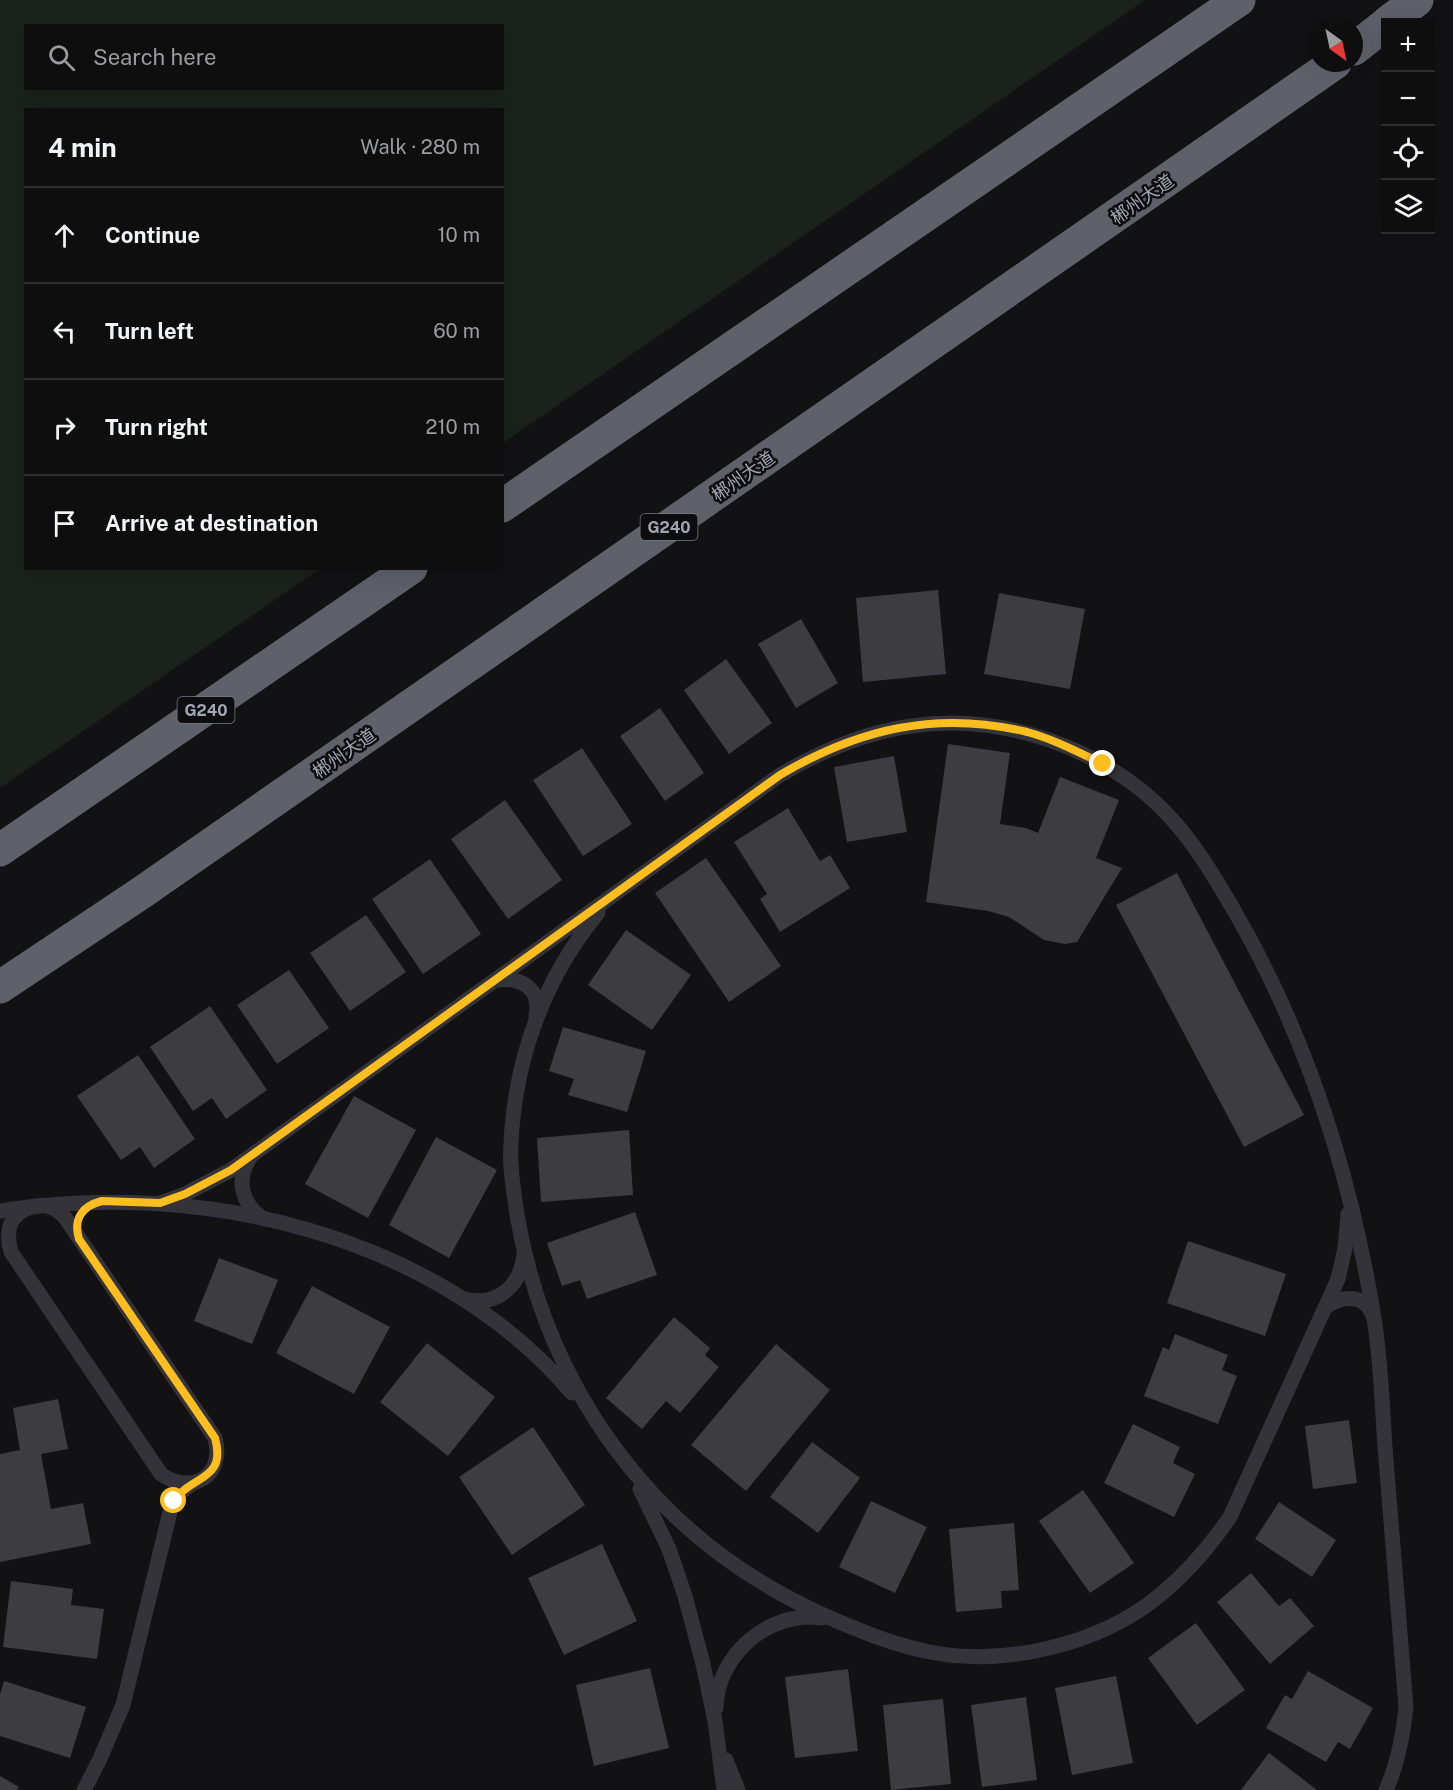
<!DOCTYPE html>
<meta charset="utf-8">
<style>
:root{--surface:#0e0e0f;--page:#1c1c1d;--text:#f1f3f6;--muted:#9b9c9e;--line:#2e2e2f}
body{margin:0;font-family:"Public Sans","Noto Sans SC",sans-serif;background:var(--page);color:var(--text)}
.controls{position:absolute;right:18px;top:18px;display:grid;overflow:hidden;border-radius:0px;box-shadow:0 6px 24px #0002}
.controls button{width:54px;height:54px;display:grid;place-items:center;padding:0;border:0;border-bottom:2px solid var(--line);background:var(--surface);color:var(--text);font:30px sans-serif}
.compass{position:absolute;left:1309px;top:18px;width:54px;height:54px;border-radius:50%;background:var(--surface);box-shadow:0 6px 24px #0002;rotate:147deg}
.stop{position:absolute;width:18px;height:18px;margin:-14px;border:4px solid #febe20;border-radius:50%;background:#fff}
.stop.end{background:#febe20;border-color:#fff;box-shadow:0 2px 6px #0008}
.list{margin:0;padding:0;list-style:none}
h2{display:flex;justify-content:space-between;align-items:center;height:78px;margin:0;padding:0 24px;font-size:26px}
h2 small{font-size:20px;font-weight:400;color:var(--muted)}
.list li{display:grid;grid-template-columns:39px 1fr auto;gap:18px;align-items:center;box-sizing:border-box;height:96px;padding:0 24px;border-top:2px solid var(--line)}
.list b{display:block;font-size:22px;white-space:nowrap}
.list em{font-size:20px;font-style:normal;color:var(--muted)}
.icon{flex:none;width:33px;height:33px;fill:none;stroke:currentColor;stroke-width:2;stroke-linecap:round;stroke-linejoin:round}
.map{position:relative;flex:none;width:1453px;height:1790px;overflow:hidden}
.search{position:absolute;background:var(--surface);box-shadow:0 6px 24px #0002;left:24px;top:24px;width:480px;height:66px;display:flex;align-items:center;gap:15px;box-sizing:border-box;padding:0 21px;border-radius:0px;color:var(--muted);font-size:22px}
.panel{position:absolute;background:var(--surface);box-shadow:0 6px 24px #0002;left:24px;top:108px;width:480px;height:462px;border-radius:0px}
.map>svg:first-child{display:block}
.green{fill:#1a221b;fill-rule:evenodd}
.building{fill:#3c3c41}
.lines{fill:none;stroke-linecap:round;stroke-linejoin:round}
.lane{stroke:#333339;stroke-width:15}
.highway{stroke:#5e616a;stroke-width:33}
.route{stroke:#febe20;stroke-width:8}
.labels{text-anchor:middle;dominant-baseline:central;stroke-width:5;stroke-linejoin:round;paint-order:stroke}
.shield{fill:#0d0d0f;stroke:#757983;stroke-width:1.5}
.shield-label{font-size:16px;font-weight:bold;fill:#a2a7b5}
.street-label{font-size:18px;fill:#a2a7b5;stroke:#0d0d0f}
</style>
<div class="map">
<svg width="1453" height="1790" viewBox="0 0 1453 1790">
<rect width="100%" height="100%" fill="#121214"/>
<!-- green -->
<path class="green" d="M 0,0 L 1145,0 L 503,443 L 502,110 L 26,110 L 26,568 L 320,569 L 0,788 ZM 26,26 L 502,26 L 502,88 L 26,88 Z"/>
<!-- building -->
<g class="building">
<polygon points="938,590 946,674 863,682 856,598"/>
<polygon points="999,593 1085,609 1070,689 984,674"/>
<polygon points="801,619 838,683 796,708 758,644"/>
<polygon points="726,659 772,723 729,754 684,690"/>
<polygon points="660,708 704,773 665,801 620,736"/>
<polygon points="948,744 1010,753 1000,824 1026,828 1038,833 1060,777 1119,800 1096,858 1122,868 1077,942 1065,944 1044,940 1009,917 988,911 926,902"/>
<polygon points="582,748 632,824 583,856 533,780"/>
<polygon points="894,756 907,832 847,842 834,767"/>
<polygon points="505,800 562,880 508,919 451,839"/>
<polygon points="788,808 820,861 830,855 850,888 780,932 760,899 767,894 734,842"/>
<polygon points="706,858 781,966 729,1002 655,893"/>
<polygon points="430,859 481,934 423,974 372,899"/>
<polygon points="1177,873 1304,1115 1244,1147 1116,905"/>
<polygon points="366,915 406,972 350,1011 310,953"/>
<polygon points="626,930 691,975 652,1030 588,985"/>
<polygon points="289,970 329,1028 277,1064 237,1005"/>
<polygon points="210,1006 267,1090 226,1119 212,1098 193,1111 150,1047"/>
<polygon points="563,1027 646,1051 627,1112 568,1095 574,1079 549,1071"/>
<polygon points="138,1055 195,1139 154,1168 140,1147 121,1160 77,1096"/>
<polygon points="354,1096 416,1130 368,1218 305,1184"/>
<polygon points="629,1130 633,1195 541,1202 537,1138"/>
<polygon points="436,1137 497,1170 449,1258 389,1225"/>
<polygon points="635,1212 657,1275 587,1299 580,1280 562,1286 547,1243"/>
<polygon points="1188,1241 1286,1274 1265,1336 1167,1303"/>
<polygon points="219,1258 278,1280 252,1344 194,1321"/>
<polygon points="312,1286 390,1327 354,1394 276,1353"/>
<polygon points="674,1317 710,1348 705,1355 719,1367 680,1413 666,1401 642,1429 606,1398"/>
<polygon points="1175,1334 1228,1355 1222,1370 1237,1376 1218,1424 1144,1396 1163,1347 1169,1350"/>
<polygon points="427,1343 495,1397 448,1456 380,1402"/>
<polygon points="776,1344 830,1390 746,1491 691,1445"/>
<polygon points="58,1399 68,1449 41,1454 51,1509 83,1503 91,1544 0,1562 0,1454 20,1450 13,1408"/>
<polygon points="1349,1420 1357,1483 1313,1489 1305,1426"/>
<polygon points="1133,1424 1180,1447 1173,1463 1195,1474 1174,1517 1104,1483"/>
<polygon points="533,1427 585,1505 512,1555 459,1477"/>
<polygon points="812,1442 860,1478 818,1533 770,1497"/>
<polygon points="1083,1490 1134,1563 1090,1593 1039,1521"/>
<polygon points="871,1501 927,1527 895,1593 839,1567"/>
<polygon points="1279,1502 1336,1540 1312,1577 1255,1539"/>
<polygon points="1014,1523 1019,1590 1001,1591 1002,1608 956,1612 949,1529"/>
<polygon points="602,1544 637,1621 564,1655 528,1578"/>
<polygon points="1251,1573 1279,1606 1290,1598 1314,1626 1270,1664 1217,1602"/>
<polygon points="11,1581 73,1589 71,1605 104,1609 97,1659 3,1647"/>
<polygon points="1196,1623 1245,1690 1197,1725 1148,1658"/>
<polygon points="650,1668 669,1748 594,1766 576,1685"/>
<polygon points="848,1669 858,1751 795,1758 785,1677"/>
<polygon points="1308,1671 1373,1708 1350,1749 1338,1742 1326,1762 1266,1728 1285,1695 1292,1699"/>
<polygon points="1116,1676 1133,1763 1072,1775 1055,1688"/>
<polygon points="4,1681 86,1707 70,1758 0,1736 0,1694"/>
<polygon points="1026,1697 1037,1780 982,1787 971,1705"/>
<polygon points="943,1699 951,1784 891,1790 883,1705"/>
<polygon points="1269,1753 1317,1790 1241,1790"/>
<polygon points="0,1776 19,1787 17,1790 0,1790"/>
</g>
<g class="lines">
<!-- lane -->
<g class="lane">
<path d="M 598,913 C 544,978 515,1059 511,1143 C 509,1167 514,1192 517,1215 C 535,1320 581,1417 654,1495 C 705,1550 769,1592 837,1621 C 868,1634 898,1646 930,1652 C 1006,1667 1101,1644 1160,1595 C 1188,1572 1210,1546 1230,1517 L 1338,1279 L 1345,1248 L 1348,1214"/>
<path d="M 494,981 C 519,975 542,988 536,1016"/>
<path d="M 250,1158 C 235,1180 242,1205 264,1219"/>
<path d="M 160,1203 L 185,1194 L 231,1170 L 780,775 C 867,724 952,707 1049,740 C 1093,755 1137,781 1169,816 C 1196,845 1215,878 1235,912 C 1307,1037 1351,1175 1374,1318 C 1381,1360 1382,1405 1385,1447 C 1392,1534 1399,1621 1406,1707 C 1403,1737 1398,1763 1386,1790"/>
<path d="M 44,1205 L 55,1209 L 64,1216 L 215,1438 C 225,1476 192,1496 161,1474 L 11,1252 C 3,1224 15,1207 44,1205 Z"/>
<path d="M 0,1211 C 201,1179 436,1234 572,1393"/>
<path d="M 465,1299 C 497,1307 521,1286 524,1254"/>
<path d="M 1325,1308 C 1340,1295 1366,1293 1373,1316"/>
<polyline points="640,1489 669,1549 685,1596 703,1664 715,1721 724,1790"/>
<path d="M 716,1708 C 717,1655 769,1610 822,1618"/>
<polyline points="726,1760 738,1790"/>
<polyline points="84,1790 99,1761 123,1705 171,1508 178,1494 193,1483"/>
</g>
<!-- highway -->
<g class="highway">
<polyline points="1388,22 1417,0"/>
<polyline points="1354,49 1386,24"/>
<polyline points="502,506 1239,0"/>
<polyline points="0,850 411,568"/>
<polyline points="0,987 141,893 1335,63"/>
</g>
</g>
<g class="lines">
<!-- route -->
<path class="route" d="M 174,1501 C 191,1475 227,1481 215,1438 L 79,1239 C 73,1219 82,1206 102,1201 L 160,1203 L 185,1194 L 231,1170 L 780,775 C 858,729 937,710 1027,732 C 1053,739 1078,752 1103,764"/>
</g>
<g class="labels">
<!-- shield labels -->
<g class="shield">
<rect x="640.5" y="514" width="57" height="26" rx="4.5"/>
<rect x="177.5" y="697" width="57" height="26" rx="4.5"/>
</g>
<g class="shield-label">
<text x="669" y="527">G240</text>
<text x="206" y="710">G240</text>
</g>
<!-- street labels -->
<g class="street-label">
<text transform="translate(1142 199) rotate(-35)">郴州大道</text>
<text transform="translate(743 476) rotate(-35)">郴州大道</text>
<text transform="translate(344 753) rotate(-35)">郴州大道</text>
</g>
</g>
</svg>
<div class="controls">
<button>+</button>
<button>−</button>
<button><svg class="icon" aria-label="locate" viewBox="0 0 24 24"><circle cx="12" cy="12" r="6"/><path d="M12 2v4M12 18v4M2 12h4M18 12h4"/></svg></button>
<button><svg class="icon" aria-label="layers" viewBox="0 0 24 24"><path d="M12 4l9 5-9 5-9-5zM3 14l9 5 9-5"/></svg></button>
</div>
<svg class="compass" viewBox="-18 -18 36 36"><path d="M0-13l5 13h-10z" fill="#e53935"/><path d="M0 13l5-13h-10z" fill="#9b9c9e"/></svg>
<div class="stop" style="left:174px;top:1501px"></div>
<div class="stop end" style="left:1103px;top:764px"></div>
<div class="search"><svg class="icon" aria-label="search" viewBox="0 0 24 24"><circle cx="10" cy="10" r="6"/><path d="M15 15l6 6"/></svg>Search here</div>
<section class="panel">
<h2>4 min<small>Walk · 280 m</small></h2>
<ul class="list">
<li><svg class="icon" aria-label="ahead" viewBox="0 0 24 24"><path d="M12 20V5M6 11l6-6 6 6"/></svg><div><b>Continue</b></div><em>10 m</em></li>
<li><svg class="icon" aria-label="left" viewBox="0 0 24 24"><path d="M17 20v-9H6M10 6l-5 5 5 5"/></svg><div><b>Turn left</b></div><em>60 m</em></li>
<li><svg class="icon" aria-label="right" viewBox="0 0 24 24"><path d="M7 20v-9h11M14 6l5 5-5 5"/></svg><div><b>Turn right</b></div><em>210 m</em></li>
<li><svg class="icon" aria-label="arrive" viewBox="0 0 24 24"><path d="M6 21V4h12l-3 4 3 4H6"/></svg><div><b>Arrive at destination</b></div></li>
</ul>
</section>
</div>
